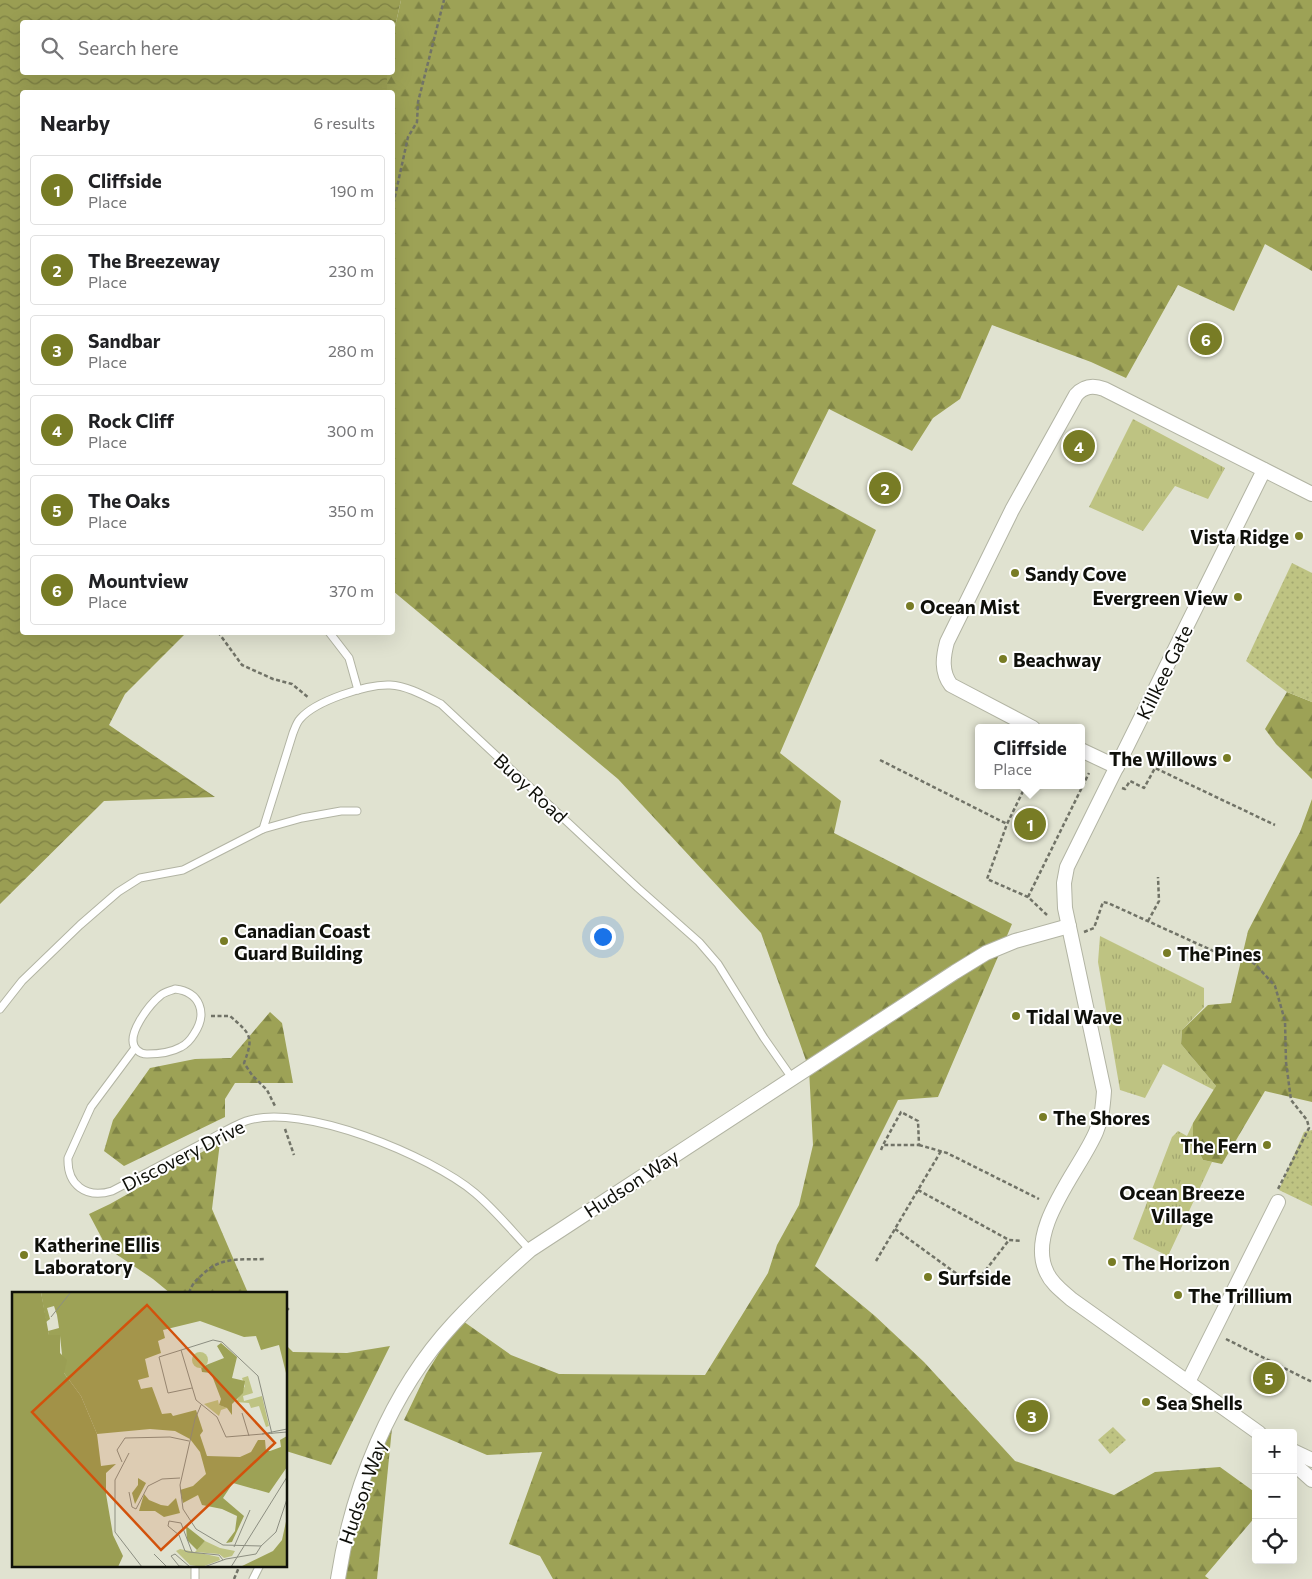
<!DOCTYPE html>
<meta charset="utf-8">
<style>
:root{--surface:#fff;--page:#f2f2f2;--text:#202124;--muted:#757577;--line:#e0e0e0;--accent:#787c25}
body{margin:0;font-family:Commissioner,sans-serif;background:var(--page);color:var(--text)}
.controls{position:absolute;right:15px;bottom:15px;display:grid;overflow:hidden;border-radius:5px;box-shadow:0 5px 20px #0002}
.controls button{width:45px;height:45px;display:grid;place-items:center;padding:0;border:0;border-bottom:1px solid var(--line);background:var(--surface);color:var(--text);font:25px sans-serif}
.you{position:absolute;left:602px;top:936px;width:18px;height:18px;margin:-12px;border:4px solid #fff;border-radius:50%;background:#1a73e8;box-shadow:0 0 0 8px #1a73e833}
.badge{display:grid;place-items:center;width:32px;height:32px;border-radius:50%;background:var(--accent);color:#fff;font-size:16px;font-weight:700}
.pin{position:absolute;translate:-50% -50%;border:2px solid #fff;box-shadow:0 1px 5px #0006}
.popup{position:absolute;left:975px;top:724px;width:110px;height:65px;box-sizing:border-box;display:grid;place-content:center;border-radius:5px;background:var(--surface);filter:drop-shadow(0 1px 4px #0005);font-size:16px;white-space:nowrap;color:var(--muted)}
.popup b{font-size:19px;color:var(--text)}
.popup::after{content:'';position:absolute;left:50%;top:100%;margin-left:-10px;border:10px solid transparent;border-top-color:var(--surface)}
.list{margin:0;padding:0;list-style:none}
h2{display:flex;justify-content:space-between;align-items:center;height:65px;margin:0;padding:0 20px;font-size:21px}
h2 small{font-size:16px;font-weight:400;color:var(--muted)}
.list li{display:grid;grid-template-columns:32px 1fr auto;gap:15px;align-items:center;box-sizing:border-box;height:70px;margin:0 10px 10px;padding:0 10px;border:1px solid var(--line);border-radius:5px}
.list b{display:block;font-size:19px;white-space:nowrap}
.list p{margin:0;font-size:16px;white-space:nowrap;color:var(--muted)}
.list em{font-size:16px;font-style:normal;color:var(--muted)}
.icon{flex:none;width:28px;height:28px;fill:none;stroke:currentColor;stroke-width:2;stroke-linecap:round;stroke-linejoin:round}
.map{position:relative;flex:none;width:1312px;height:1579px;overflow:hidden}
.search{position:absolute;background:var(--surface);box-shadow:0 5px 20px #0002;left:20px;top:20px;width:375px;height:55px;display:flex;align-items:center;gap:12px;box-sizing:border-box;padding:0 18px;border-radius:5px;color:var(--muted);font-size:19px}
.panel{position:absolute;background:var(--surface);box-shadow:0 5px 20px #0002;left:20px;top:90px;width:375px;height:545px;border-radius:5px}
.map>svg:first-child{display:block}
.grass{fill:url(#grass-tufts)}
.forest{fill:url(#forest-firs)}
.park{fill:url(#park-dots)}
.water{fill:url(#water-waves)}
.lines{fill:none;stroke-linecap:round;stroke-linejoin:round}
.service-casing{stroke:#b2b4a3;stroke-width:9}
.minor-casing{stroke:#b2b4a3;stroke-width:16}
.path{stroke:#717367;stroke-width:2.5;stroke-dasharray:4 2.5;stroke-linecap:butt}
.service{stroke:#fff;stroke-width:7}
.minor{stroke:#fff;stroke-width:14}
.poi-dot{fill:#787c25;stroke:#fff;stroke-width:2}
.labels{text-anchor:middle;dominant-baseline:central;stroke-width:4;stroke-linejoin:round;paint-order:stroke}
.poi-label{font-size:19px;font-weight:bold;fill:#0f100a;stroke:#fff;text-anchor:start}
.street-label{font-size:19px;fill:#0f100a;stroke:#fff}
.neighbourhood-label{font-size:20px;font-weight:bold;fill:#0f100a;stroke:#fff}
.inset-road{fill:none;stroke:#8c8e81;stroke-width:1}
.view{fill:#d2520c;fill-opacity:0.15;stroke:#d2520c;stroke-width:2.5}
.inset-edge{fill:none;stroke:#0f100a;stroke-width:2.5}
</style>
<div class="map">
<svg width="1312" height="1579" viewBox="0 0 1312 1579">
<defs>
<pattern id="grass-tufts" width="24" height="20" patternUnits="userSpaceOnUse" patternTransform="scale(1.25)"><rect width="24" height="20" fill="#bec382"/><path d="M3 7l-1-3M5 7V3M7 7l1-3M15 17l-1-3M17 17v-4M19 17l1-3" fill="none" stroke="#a2a66f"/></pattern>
<pattern id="forest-firs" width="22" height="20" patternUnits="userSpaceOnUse" patternTransform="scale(1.25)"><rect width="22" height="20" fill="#9da256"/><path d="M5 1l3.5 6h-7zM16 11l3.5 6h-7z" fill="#7e8345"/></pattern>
<pattern id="park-dots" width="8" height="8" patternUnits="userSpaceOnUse" patternTransform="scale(1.25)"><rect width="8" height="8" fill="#bec382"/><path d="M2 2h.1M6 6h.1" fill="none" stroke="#a2a66f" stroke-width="1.8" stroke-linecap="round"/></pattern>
<pattern id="water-waves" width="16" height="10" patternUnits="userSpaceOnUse" patternTransform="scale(1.25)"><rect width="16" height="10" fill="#9a9e53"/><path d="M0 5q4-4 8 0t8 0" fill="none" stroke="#7c7f43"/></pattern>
</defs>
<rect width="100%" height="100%" fill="#e0e2d0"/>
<!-- grass -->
<g class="grass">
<polygon points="1133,419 1225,468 1208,499 1175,486 1143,531 1089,507"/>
<polygon points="1100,936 1204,988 1204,1007 1182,1030 1181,1044 1216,1086 1214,1090 1163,1064 1145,1098 1120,1090 1098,962"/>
<polygon points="1193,1123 1193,1141 1203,1160 1212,1162 1168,1256 1133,1239 1172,1137 1178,1131 1187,1136"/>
</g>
<!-- forest -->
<g class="forest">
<polygon points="401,0 1312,0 1312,271 1265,244 1234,311 1178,285 1126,378 1091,362 992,325 960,399 933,418 912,451 829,409 792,484 876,530 780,753 841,801 834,833 1012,924 938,1097 898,1100 815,1266 875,1316 924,1362 1015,1461 1114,1495 1155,1472 1220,1467 1256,1493 1256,1516 1205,1576 1209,1579 553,1579 540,1556 509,1544 542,1452 487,1455 404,1420 426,1374 460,1319 511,1355 559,1374 705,1375 768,1273 777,1245 799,1205 813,1145 809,1069 761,933 618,779 393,591 392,92 387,92 387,73 392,72 393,36"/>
<polygon points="1287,692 1312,702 1312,779 1276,744 1265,729"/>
<polygon points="1312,799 1312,1102 1265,1091 1222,1164 1203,1160 1193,1140 1193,1123 1216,1086 1181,1044 1182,1030 1208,1005 1231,1003 1248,931 1300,832"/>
<polygon points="270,1012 282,1023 293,1083 235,1083 225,1099 225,1117 124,1166 104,1151 113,1120 150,1068 195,1059 231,1058"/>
<polygon points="220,1142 212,1209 248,1293 170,1293 153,1279 107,1248 89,1214 110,1204"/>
<polygon points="286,1345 293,1352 347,1353 390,1346 331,1465 286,1451"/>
<polygon points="394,1408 377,1579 340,1579 343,1553"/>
</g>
<!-- park -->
<g class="park">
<polygon points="1292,563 1312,573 1312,702 1287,692 1246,661"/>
<polygon points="1312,1130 1312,1206 1279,1190 1304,1132"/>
<polygon points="1113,1427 1126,1440 1110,1454 1098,1440"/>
</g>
<!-- water -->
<polygon class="water" points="0,0 401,0 393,36 392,22 22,22 22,72 387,73 387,92 22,92 22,632 186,633 125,694 109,725 215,797 104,801 0,904"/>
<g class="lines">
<!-- service casing -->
<g class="service-casing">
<g id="service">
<polyline points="329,632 349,658 358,690"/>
<path d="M 263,829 L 293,733 C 295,728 297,722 300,719 C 315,701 367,684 390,685 C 408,686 425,696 441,704 L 638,888 L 699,942 L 718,964 L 764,1038 L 792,1078"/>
<path d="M 175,989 C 200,992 208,1013 194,1034 C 191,1039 187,1044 181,1047 C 172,1052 157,1054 147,1054 C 143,1054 140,1053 137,1050 C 123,1037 150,1004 161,995 C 165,992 170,991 175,989 Z"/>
<polyline points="0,1009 22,981 80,925 118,892 140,878 183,870 263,829 302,818 341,811 357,811"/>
<path d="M 135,1048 L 91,1107 L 68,1158 C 67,1185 86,1199 112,1191 C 141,1176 170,1160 199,1145 C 215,1137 230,1127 246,1121 C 302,1102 431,1156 475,1193 C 495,1210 512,1231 530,1250"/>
<polyline points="195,1565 195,1579"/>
<polyline points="253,1579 260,1565"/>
</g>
</g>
<!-- minor casing -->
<g class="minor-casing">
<g id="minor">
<path d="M 1033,728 L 951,685 C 941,672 943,657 947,642 L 1012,510 L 1076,395 C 1084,386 1093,385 1104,389 L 1312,494"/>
<polyline points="1081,750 1117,767"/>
<polyline points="1188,1382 1278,1202"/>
<path d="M 1259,1433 L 1071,1299 C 1062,1291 1052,1284 1047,1273 C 1025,1230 1080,1170 1096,1132 C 1102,1118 1103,1105 1104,1091 L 1065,908 L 1064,883 L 1067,867 L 1264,470"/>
<polyline points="1293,1451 1312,1460"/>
<polyline points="1293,1463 1312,1480"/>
<path d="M 338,1579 C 352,1488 390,1392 454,1323 C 478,1297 504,1273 530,1250 L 955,972 L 986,953 L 1015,941 L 1069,926"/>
</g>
</g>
<!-- path -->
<g class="path">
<polyline points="392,210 408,137 417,122 418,102 444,0"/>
<polyline points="218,632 242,665 273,679 292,684 309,698"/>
<polyline points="880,760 1007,824"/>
<polyline points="1026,785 1007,824 987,879 1028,897 1047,915"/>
<polyline points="1122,788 1125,789 1130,781 1144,788 1155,768 1275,825"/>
<polyline points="1028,897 1089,773"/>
<polyline points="1148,921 1159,901 1158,877"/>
<polyline points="1084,932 1094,928 1103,902 1108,903 1220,954 1239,953 1256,965 1275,986 1285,1021 1286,1062 1291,1100 1307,1120 1309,1128 1278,1189"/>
<path d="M 211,1016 L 230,1016 C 251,1034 254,1037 244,1063 L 252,1075 L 267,1090 L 275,1106"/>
<polyline points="285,1129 294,1155"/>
<polyline points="919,1145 947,1153 1039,1199"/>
<polyline points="881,1150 883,1145 901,1112 918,1121 919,1145 883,1145"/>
<polyline points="918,1190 1009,1240 1022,1241"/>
<polyline points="895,1229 957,1274 978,1280 1009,1240"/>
<polyline points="876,1261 941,1151"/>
<path d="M 189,1293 C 192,1284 196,1280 203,1274 C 221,1256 242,1260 265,1259"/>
<polyline points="286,1311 289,1308"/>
<polyline points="1226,1339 1312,1382"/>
<polyline points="234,1579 240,1565"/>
</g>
<!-- service -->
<use href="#service" class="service"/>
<!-- minor -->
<use href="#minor" class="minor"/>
</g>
<!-- markers -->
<g class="poi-dot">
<circle cx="1299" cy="536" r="5"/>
<circle cx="1015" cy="573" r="5"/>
<circle cx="1238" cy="597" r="5"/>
<circle cx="910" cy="606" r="5"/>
<circle cx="1003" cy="659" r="5"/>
<circle cx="1227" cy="758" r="5"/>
<circle cx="224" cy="941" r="5"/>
<circle cx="1167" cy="953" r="5"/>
<circle cx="1016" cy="1016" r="5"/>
<circle cx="1043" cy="1117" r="5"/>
<circle cx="1267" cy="1145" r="5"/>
<circle cx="24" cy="1255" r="5"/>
<circle cx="1112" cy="1262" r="5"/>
<circle cx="928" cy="1277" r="5"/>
<circle cx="1178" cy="1295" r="5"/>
<circle cx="1146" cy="1402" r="5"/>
</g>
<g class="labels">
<!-- poi labels -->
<g class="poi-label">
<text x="1289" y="536" text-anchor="end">Vista Ridge</text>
<text x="1025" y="573">Sandy Cove</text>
<text x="1228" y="597" text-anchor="end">Evergreen View</text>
<text x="920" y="606">Ocean Mist</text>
<text x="1013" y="659">Beachway</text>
<text x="1217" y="758" text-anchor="end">The Willows</text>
<text x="234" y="930">Canadian Coast<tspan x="234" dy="22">Guard Building</tspan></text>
<text x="1177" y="953">The Pines</text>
<text x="1026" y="1016">Tidal Wave</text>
<text x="1053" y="1117">The Shores</text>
<text x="1257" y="1145" text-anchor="end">The Fern</text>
<text x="34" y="1244">Katherine Ellis<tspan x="34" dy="22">Laboratory</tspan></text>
<text x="1122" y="1262">The Horizon</text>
<text x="938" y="1277">Surfside</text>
<text x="1188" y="1295">The Trillium</text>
<text x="1156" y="1402">Sea Shells</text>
</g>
<!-- street labels -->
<g class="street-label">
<text transform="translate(1164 672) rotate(-64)">Killkee Gate</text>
<text transform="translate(531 788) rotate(43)">Buoy Road</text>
<text transform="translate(183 1155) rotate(-27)">Discovery Drive</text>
<text transform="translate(631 1183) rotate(-33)">Hudson Way</text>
<text transform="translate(362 1492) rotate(-71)">Hudson Way</text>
</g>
<!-- neighbourhood labels -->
<g class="neighbourhood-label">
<text x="1182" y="1192">Ocean Breeze<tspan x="1182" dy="23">Village</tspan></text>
</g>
</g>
<!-- overview -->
<g transform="translate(12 1292)">
<rect width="275" height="275" fill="#e0e2d0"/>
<path d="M 236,84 L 241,101 L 231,104 L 232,109 L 250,104 L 257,134 L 254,135 L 247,114 L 239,116 L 237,111 L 224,110 L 233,94 L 230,86 ZM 206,108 L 207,113 L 215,116 L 209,118 L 207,124 L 192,112 ZM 193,249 L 208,256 L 223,259 L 220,264 L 212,266 L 207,262 L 183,260 ZM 168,257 L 207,265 L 208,268 L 190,275 L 178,273 L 164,259 Z" fill="#bec382"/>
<path d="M 29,0 L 275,0 L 275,85 L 267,53 L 249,58 L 244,44 L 232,45 L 188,29 L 151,38 L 153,46 L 146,49 L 149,61 L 133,67 L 137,85 L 126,88 L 129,97 L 140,95 L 150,122 L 159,121 L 161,124 L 184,118 L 191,139 L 188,143 L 195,164 L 228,165 L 239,160 L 246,148 L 253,148 L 254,159 L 258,159 L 269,155 L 268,148 L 275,144 L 275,175 L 257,201 L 221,191 L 211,206 L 232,224 L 220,250 L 214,251 L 223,239 L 225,224 L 210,217 L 190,213 L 186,203 L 171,211 L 168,198 L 181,194 L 194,182 L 188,160 L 178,147 L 163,139 L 138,137 L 85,142 L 69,104 L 52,81 L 48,44 L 37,43 L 36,39 L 47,36 L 45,23 L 42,14 L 35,16 L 38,27 L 34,30 ZM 209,51 L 225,65 L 220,86 L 233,89 L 231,101 L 220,112 L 220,123 L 215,116 L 207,113 L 209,107 L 199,81 L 190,80 L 189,75 L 212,66 L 205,54 ZM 126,186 L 134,191 L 123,212 L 120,201 L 126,193 ZM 132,202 L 137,208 L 149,213 L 156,214 L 164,206 L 168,221 L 152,225 L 143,219 L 127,219 ZM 275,225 L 275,275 L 228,275 L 261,259 L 270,248 ZM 174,234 L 193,249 L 185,258 L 175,248 Z" fill="#9da256"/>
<path d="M180 68a8 8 0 1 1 16 0a8 8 0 1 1-16 0Z" fill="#bec382"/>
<path d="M 0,0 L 29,0 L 37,43 L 48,43 L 48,61 L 55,68 L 52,81 L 69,104 L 85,142 L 89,174 L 104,172 L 94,181 L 94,202 L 101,243 L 111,264 L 106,275 L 0,275 Z" fill="#9a9e53"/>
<path class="inset-road" d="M 39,25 L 59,0M 169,58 L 184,108 L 205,125 L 214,145 L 275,140M 180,96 L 156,101 L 147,65 L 201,48 L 210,50 L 246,84 L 260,142M 189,113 L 183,127 L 168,193 L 171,217 L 184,237 L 211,253 L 249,254 L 264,240 L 275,207M 230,121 L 237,144M 250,142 L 275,137M 117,161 L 103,188 L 103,240 L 130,275M 110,170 L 105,158 L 113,146 L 158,145 L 177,149M 117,200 L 120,215 L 124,217 L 136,194 L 150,187 L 168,186M 222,255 L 238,218M 180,260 L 169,231 L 157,229 L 156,234 L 167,243 L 173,259 L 176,260 L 207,263 L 211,268M 142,262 L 155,275M 178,275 L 163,262 L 159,264 L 167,274 L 178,275 L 181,275M 192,275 L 214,267 L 244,262 L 249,254M 219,275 L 275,185"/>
<path class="view" d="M 135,13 L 263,151 L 149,258 L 20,120 Z"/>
<rect width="275" height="275" class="inset-edge"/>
</g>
</svg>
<div class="controls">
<button>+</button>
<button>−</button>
<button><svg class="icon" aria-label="locate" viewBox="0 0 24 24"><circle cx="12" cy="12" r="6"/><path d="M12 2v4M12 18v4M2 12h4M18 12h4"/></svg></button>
</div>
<div class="you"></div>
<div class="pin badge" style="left:1030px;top:824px">1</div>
<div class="popup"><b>Cliffside</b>Place</div>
<div class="pin badge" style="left:885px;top:488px">2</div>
<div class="pin badge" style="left:1032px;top:1416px">3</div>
<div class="pin badge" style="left:1079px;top:446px">4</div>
<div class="pin badge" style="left:1269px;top:1378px">5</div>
<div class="pin badge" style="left:1206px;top:339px">6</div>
<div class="search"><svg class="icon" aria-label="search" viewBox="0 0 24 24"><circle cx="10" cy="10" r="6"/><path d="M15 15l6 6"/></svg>Search here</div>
<section class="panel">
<h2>Nearby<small>6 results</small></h2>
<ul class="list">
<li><span class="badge">1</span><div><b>Cliffside</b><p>Place</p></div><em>190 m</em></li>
<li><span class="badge">2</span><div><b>The Breezeway</b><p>Place</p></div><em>230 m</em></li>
<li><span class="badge">3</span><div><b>Sandbar</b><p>Place</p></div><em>280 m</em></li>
<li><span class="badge">4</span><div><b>Rock Cliff</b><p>Place</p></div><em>300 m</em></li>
<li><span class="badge">5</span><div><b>The Oaks</b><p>Place</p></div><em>350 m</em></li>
<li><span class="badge">6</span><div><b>Mountview</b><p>Place</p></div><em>370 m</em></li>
</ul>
</section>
</div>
